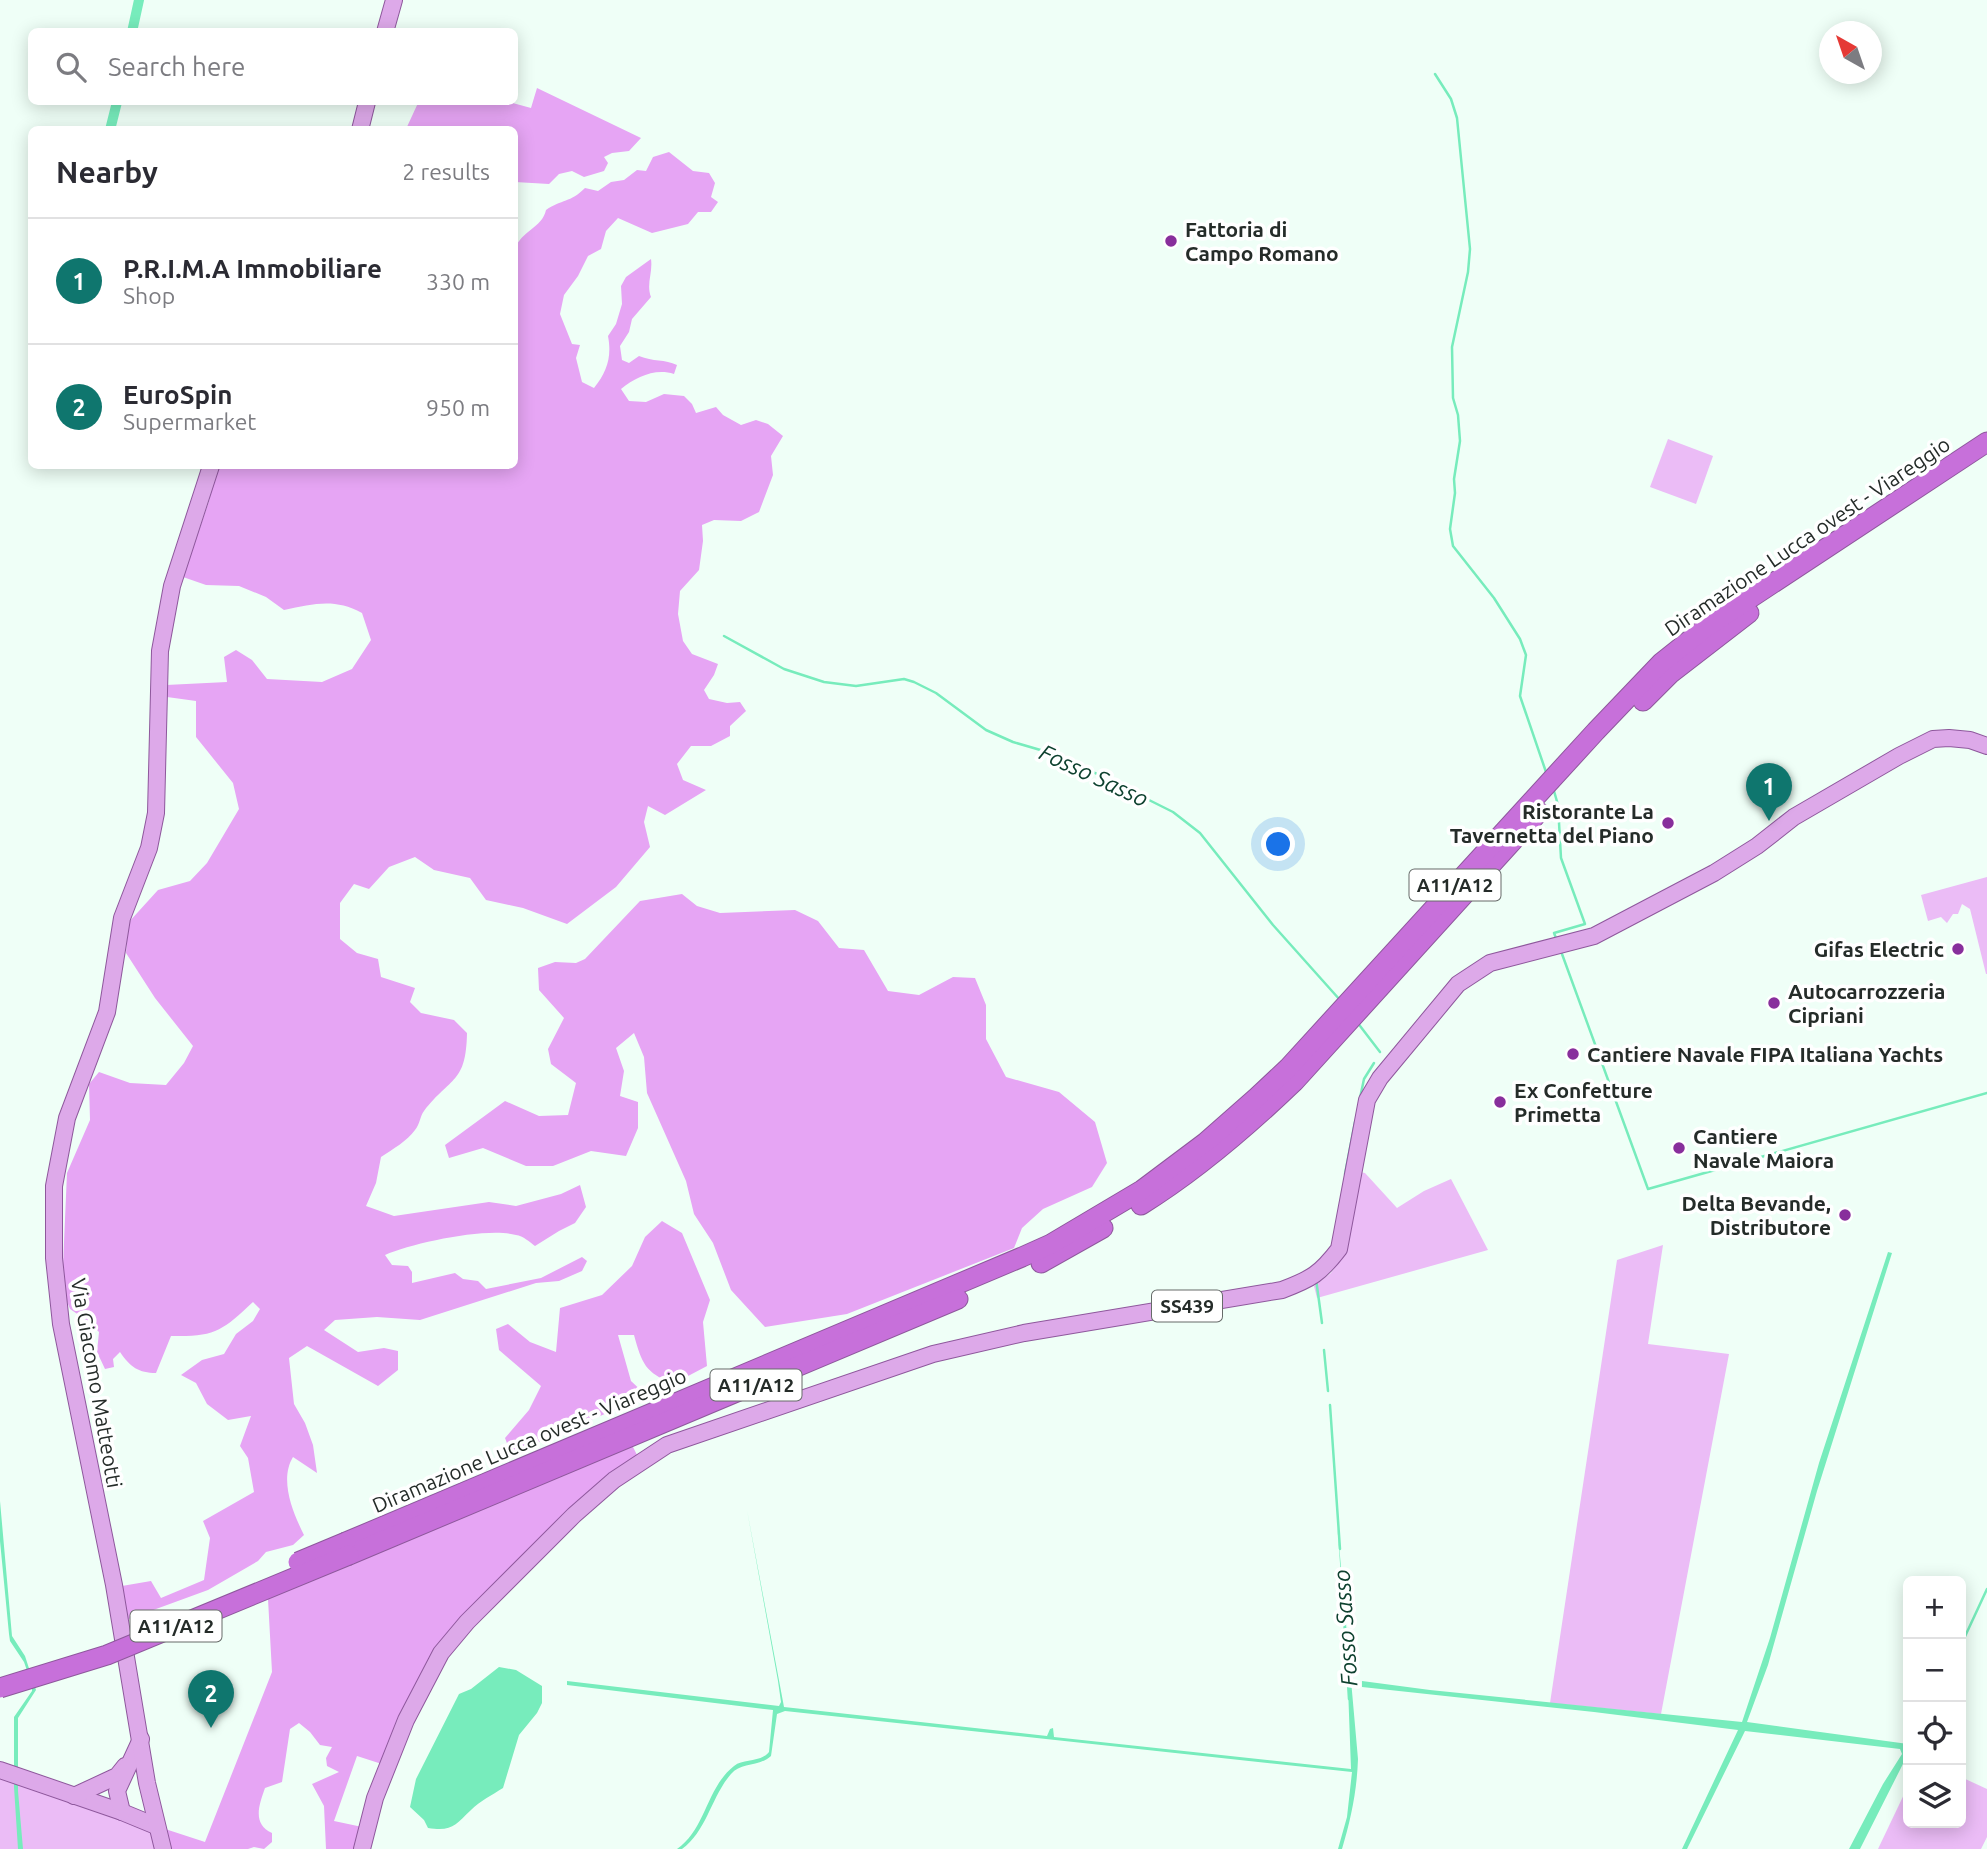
<!DOCTYPE html>
<meta charset="utf-8">
<style>
:root{--surface:#fff;--page:#f2f2f3;--text:#2b2b33;--muted:#7c7c81;--line:#e1e1e2;--accent:#0f766e}
body{margin:0;font-family:Ubuntu,sans-serif;background:var(--page);color:var(--text)}
.controls{position:absolute;right:21px;bottom:21px;display:grid;overflow:hidden;border-radius:10px;box-shadow:0 4px 18px #0003}
.controls button{width:63px;height:63px;display:grid;place-items:center;padding:0;border:0;border-bottom:2px solid var(--line);background:var(--surface);color:var(--text);font:35px sans-serif}
.compass{position:absolute;left:1819px;top:21px;width:63px;height:63px;border-radius:50%;background:var(--surface);box-shadow:0 4px 18px #0003;rotate:320deg}
.you{position:absolute;left:1279px;top:845px;width:24px;height:24px;margin:-18px;border:5px solid #fff;border-radius:50%;background:#1a73e8;box-shadow:0 0 0 10px #1a73e833}
.badge{display:grid;place-items:center;width:46px;height:46px;border-radius:50%;background:var(--accent);color:#fff;font-size:23px;font-weight:700}
.pin{position:absolute;translate:-50% -58px;filter:drop-shadow(0 2px 4px #0008)}
.pin::after{content:'';position:absolute;top:37px;width:24px;height:21px;background:inherit;clip-path:polygon(0 0,100% 0,50% 100%)}
.list{margin:0;padding:0;list-style:none}
h2{display:flex;justify-content:space-between;align-items:center;height:91px;margin:0;padding:0 28px;font-size:30px}
h2 small{font-size:23px;font-weight:400;color:var(--muted)}
.list li{display:grid;grid-template-columns:46px 1fr auto;gap:21px;align-items:center;box-sizing:border-box;height:126px;padding:0 28px;border-top:2px solid var(--line)}
.list b{display:block;font-size:26px;white-space:nowrap}
.list p{margin:0;font-size:23px;white-space:nowrap;color:var(--muted)}
.list em{font-size:23px;font-style:normal;color:var(--muted)}
.icon{flex:none;width:38px;height:38px;fill:none;stroke:currentColor;stroke-width:2;stroke-linecap:round;stroke-linejoin:round}
.map{position:relative;flex:none;width:1987px;height:1849px;overflow:hidden}
.search{position:absolute;background:var(--surface);box-shadow:0 4px 18px #0003;left:28px;top:28px;width:490px;height:77px;display:flex;align-items:center;gap:18px;box-sizing:border-box;padding:0 24px;border-radius:10px;color:var(--muted);font-size:26px}
.panel{position:absolute;background:var(--surface);box-shadow:0 4px 18px #0003;left:28px;top:126px;width:490px;height:343px;border-radius:10px}
.map>svg:first-child{display:block}
.green{fill:#ebbcf6}
.forest{fill:#e6a5f4}
.water{fill:#77ecbc}
.lines{fill:none;stroke-linecap:round;stroke-linejoin:round}
.stream{stroke:#77ecbc;stroke-width:2.5}
.canal{stroke:#77ecbc;stroke-width:10}
.major-casing{stroke:#8e589c;stroke-width:18}
.highway-casing{stroke:#8e589c;stroke-width:21}
.major{stroke:#dda9e9;stroke-width:16}
.highway{stroke:#c770da;stroke-width:19}
.highway-bridge-casing{stroke:#8e589c;stroke-width:21;stroke-linecap:butt}
.highway-bridge{stroke:#c770da;stroke-width:19}
.poi-dot{fill:#882f9c;stroke:#fff;stroke-width:2.5}
.labels{text-anchor:middle;dominant-baseline:central;stroke-width:7;stroke-linejoin:round;paint-order:stroke}
.shield{fill:#fff;stroke:#666b69;stroke-width:2}
.shield-label{font-size:19px;font-weight:bold;fill:#252c29}
.poi-label{font-size:21px;font-weight:bold;fill:#252c29;stroke:#fff;text-anchor:start}
.street-label{font-size:21px;fill:#252c29;stroke:#fff}
.water-label{font-size:23px;font-style:italic;fill:#0e412f;stroke:#fff}
</style>
<div class="map">
<svg width="1987" height="1849" viewBox="0 0 1987 1849">
<rect width="100%" height="100%" fill="#effff7"/>
<!-- green -->
<g class="green">
<polygon points="1668,439 1713,456 1696,504 1650,487"/>
<polygon points="1987,877 1987,974 1986,974 1970,909 1962,904 1958,914 1953,914 1947,923 1941,917 1928,921 1921,895"/>
<polygon points="1360,1172 1365,1173 1397,1208 1424,1191 1451,1179 1488,1250 1317,1298 1314,1286 1331,1273 1346,1251"/>
<polygon points="1663,1245 1648,1344 1729,1354 1661,1714 1550,1703 1617,1260"/>
<polygon points="0,1769 156,1826 163,1849 0,1849"/>
<polygon points="1961,1777 1987,1789 1987,1837 1981,1849 1878,1849 1908,1786 1908,1823 1961,1823"/>
</g>
<!-- forest -->
<g class="forest">
<polygon points="537,88 641,138 629,151 612,153 604,157 608,163 604,171 584,177 572,171 559,174 549,184 515,182 514,130 406,129 418,103 509,102 531,108"/>
<path d="M 669,152 L 693,171 L 709,173 L 715,183 L 711,197 L 718,202 L 711,212 L 698,212 L 688,224 L 652,233 L 618,218 L 606,231 L 601,249 L 588,256 L 578,276 L 564,295 L 560,314 L 572,344 L 580,345 L 576,358 L 582,382 L 594,388 C 607,372 612,357 608,336 L 616,324 L 622,304 L 621,286 L 626,277 L 651,259 C 653,273 646,284 651,297 L 632,319 L 629,332 L 620,346 L 622,360 L 629,363 L 639,356 C 653,362 665,359 677,365 L 674,374 C 655,368 636,377 621,389 L 629,401 L 646,402 L 664,394 L 684,396 L 692,404 L 696,413 L 716,407 L 723,415 L 741,425 L 756,420 L 768,424 L 783,436 L 771,456 L 773,475 L 759,512 L 741,521 L 714,520 L 702,525 L 703,541 L 699,570 L 680,591 L 678,614 L 683,641 L 692,654 L 718,664 L 714,675 L 704,690 L 709,699 L 727,703 L 740,702 L 746,711 L 730,726 L 730,736 L 711,746 L 691,746 L 677,764 L 683,780 L 706,790 L 665,815 L 648,806 L 644,822 L 650,847 L 616,887 L 567,924 L 523,908 L 486,900 L 470,878 L 434,870 L 415,857 L 389,867 L 369,889 L 354,884 L 340,903 L 340,939 L 357,953 L 378,959 L 381,977 L 415,988 L 410,1002 L 421,1013 L 454,1020 L 467,1033 C 466,1084 451,1076 424,1111 C 420,1116 420,1124 415,1130 C 407,1141 393,1149 381,1157 L 376,1183 L 366,1206 L 394,1216 L 489,1202 L 516,1206 L 561,1194 L 580,1185 L 586,1207 L 575,1223 L 559,1231 L 535,1246 C 530,1242 523,1236 516,1235 C 487,1227 413,1243 385,1255 L 392,1265 L 408,1266 L 412,1272 L 412,1283 L 455,1273 L 463,1279 L 478,1281 L 486,1289 L 541,1278 L 582,1257 L 587,1261 L 582,1271 L 559,1281 L 536,1283 L 420,1320 L 377,1317 L 335,1320 L 324,1330 L 358,1352 L 384,1348 L 398,1351 L 398,1370 L 378,1386 L 307,1346 L 289,1358 L 294,1404 L 305,1423 L 313,1445 L 317,1473 L 293,1457 C 279,1480 293,1513 304,1535 L 293,1545 L 266,1552 L 258,1561 L 208,1590 L 126,1620 L 125,1600 L 116,1587 L 151,1581 L 161,1598 L 204,1580 L 210,1538 L 203,1521 L 254,1492 L 248,1458 L 240,1446 L 251,1416 L 228,1420 L 207,1404 L 196,1383 L 181,1375 L 202,1360 L 224,1354 L 236,1334 L 253,1321 L 260,1309 L 253,1302 C 222,1331 215,1337 171,1336 L 156,1373 C 139,1373 130,1367 120,1352 L 113,1359 L 114,1367 L 105,1369 L 97,1352 L 99,1332 L 89,1322 L 70,1309 L 62,1289 L 67,1173 L 90,1120 L 89,1084 L 99,1072 L 130,1083 L 166,1085 L 184,1063 L 193,1046 L 155,998 L 126,953 L 128,923 L 158,890 L 190,881 L 207,863 L 239,809 L 233,783 L 196,737 L 196,701 L 167,697 L 166,685 L 227,682 L 224,657 L 236,650 L 252,660 L 267,679 L 322,682 L 352,669 L 371,640 L 362,613 C 334,598 314,604 284,610 L 266,597 L 239,586 L 206,585 L 183,577 L 209,501 L 217,466 L 514,466 L 514,250 C 522,230 542,228 546,210 C 562,199 570,203 585,188 L 598,191 L 611,182 L 624,180 L 637,170 L 646,171 L 653,157 Z"/>
<polygon points="682,894 697,906 720,913 795,910 818,921 839,948 864,950 888,991 919,995 953,977 975,978 986,1005 986,1039 1006,1077 1059,1092 1095,1122 1107,1163 1092,1187 1043,1209 1022,1228 1014,1248 847,1314 765,1327 731,1290 713,1243 694,1214 686,1181 647,1093 644,1057 634,1033 616,1048 624,1071 620,1096 638,1102 638,1128 626,1156 591,1151 553,1166 526,1166 483,1148 449,1158 445,1145 505,1101 539,1116 568,1115 576,1083 551,1064 548,1049 564,1018 539,990 538,968 555,962 576,963 585,959 640,901"/>
<path d="M 662,1221 L 682,1233 L 710,1300 L 703,1322 L 707,1366 L 673,1384 C 645,1372 642,1364 634,1335 L 618,1335 L 631,1381 L 647,1396 L 511,1454 L 505,1438 L 529,1410 L 541,1386 L 499,1350 L 496,1329 L 508,1324 L 530,1342 L 556,1352 L 560,1308 L 602,1295 L 632,1266 L 645,1237 Z"/>
<path d="M 632,1445 L 641,1463 L 467,1622 L 388,1766 L 357,1756 L 334,1821 L 367,1828 L 362,1849 L 326,1849 L 324,1806 L 312,1784 L 339,1772 L 327,1766 L 326,1758 L 332,1747 L 320,1745 L 310,1732 L 299,1723 L 290,1729 L 282,1782 L 265,1788 C 259,1805 252,1824 272,1833 L 272,1842 L 264,1849 L 254,1847 L 248,1849 L 163,1849 L 156,1826 L 205,1842 L 272,1672 L 268,1599 Z"/>
</g>
<!-- water -->
<g class="water">
<polygon points="1888,1252 1892,1253 1817,1491 1768,1665 1747,1722 1908,1744 1908,1754 1860,1849 1849,1849 1883,1784 1902,1754 1900,1749 1745,1731 1687,1849 1682,1849 1738,1730 1594,1712 1362,1687 1362,1681 1430,1690 1742,1722 1770,1638 1819,1463"/>
<polygon points="0,1501 12,1636 25,1656 36,1690 18,1718 18,1791 23,1849 18,1849 14,1787 14,1717 32,1691 32,1685 24,1662 10,1641 9,1634 0,1541"/>
<path d="M 747,1510 L 784,1707 L 1047,1736 L 1050,1729 L 1053,1728 L 1054,1737 L 1351,1769 L 1347,1660 L 1337,1522 L 1358,1759 C 1357,1790 1351,1819 1342,1849 L 1338,1849 L 1347,1817 L 1352,1772 L 785,1711 L 777,1714 L 771,1756 C 759,1767 741,1762 731,1774 C 711,1797 707,1831 682,1849 L 677,1849 C 706,1829 706,1788 734,1766 C 744,1758 760,1763 769,1752 L 773,1710 L 567,1685 L 567,1681 L 779,1706 L 781,1702 L 778,1681 Z"/>
<path d="M 499,1667 L 516,1670 L 542,1686 L 542,1703 L 537,1713 L 519,1735 L 503,1788 C 492,1795 480,1801 471,1810 C 455,1825 452,1832 428,1828 L 424,1820 L 410,1807 L 416,1779 L 459,1694 L 471,1689 Z"/>
</g>
<g class="lines">
<!-- stream -->
<g class="stream">
<polyline points="1435,74 1451,99 1457,118 1470,249 1468,272 1452,347 1453,398 1458,415 1460,441 1454,479 1455,493 1450,529 1453,546 1494,598 1520,639 1526,655 1520,696 1546,772"/>
<polyline points="724,636 784,669 824,682 856,686 904,679 914,682 936,693 986,730 1013,742 1061,756 1173,812 1200,833 1273,925 1340,1000"/>
<polyline points="1554,791 1558,805 1561,858 1585,924 1554,933 1556,938"/>
<polyline points="1562,954 1648,1189 1987,1093"/>
<polyline points="1357,1022 1380,1052"/>
<polyline points="1360,1098 1364,1079 1374,1063"/>
<polyline points="1345,1174 1355,1122"/>
<polyline points="1316,1279 1322,1323"/>
<polyline points="1324,1350 1328,1391"/>
<polyline points="1330,1405 1340,1549"/>
<polyline points="1344,1618 1349,1699"/>
<polyline points="1961,1645 1987,1589"/>
</g>
<!-- canal -->
<g class="canal">
<polyline points="132,32 139,0"/>
<polyline points="110,130 117,102"/>
</g>
<!-- major casing -->
<g class="major-casing">
<g id="major">
<polyline points="385,32 394,0"/>
<polyline points="360,130 367,102"/>
<polyline points="0,1770 122,1812 156,1826"/>
<polyline points="74,1796 117,1776 125,1766"/>
<polyline points="122,1812 117,1791 141,1739"/>
<polyline points="163,1849 147,1783 114,1585 61,1324 54,1258 54,1186 67,1118 107,1012 122,918 149,848 156,813 160,651 172,586 211,466"/>
<path d="M 362,1849 L 375,1798 L 406,1720 L 441,1653 L 467,1622 L 574,1515 L 614,1480 L 667,1445 L 933,1354 L 1024,1333 L 1282,1290 C 1311,1279 1320,1274 1339,1249 L 1367,1100 L 1380,1078 L 1458,984 L 1490,963 L 1594,936 L 1714,873 L 1757,846 L 1794,817 L 1899,756 L 1933,739 L 1949,738 L 1970,740 L 1987,746"/>
</g>
</g>
<!-- highway casing -->
<g class="highway-casing">
<g id="highway">
<polyline points="1643,701 1670,674 1749,613"/>
<path d="M 1141,1205 C 1196,1171 1247,1127 1294,1082 L 1539,812"/>
<polyline points="1041,1263 1103,1228"/>
<polyline points="346,1542 1022,1257 1051,1244 1142,1190 1206,1142 1256,1098 1288,1068 1596,731 1661,663 1705,628 1987,442"/>
<polyline points="349,1555 958,1299"/>
</g>
</g>
<!-- major -->
<use href="#major" class="major"/>
<!-- highway -->
<use href="#highway" class="highway"/>
<!-- highway-bridge casing -->
<g class="highway-bridge-casing">
<g id="highway-bridge">
<polyline points="298,1562 346,1542"/>
<polyline points="0,1688 107,1655 349,1555"/>
</g>
</g>
<!-- highway-bridge -->
<use href="#highway-bridge" class="highway-bridge"/>
</g>
<!-- markers -->
<g class="poi-dot">
<circle cx="1171" cy="241" r="7"/>
<circle cx="1668" cy="823" r="7"/>
<circle cx="1958" cy="949" r="7"/>
<circle cx="1774" cy="1003" r="7"/>
<circle cx="1573" cy="1054" r="7"/>
<circle cx="1500" cy="1102" r="7"/>
<circle cx="1679" cy="1148" r="7"/>
<circle cx="1845" cy="1215" r="7"/>
</g>
<g class="labels">
<!-- shield labels -->
<g class="shield">
<rect x="1409.5" y="869.5" width="91" height="31" rx="5"/>
<rect x="1152" y="1290.5" width="70" height="31" rx="5"/>
<rect x="710.5" y="1369.5" width="91" height="31" rx="5"/>
<rect x="130.5" y="1610.5" width="91" height="31" rx="5"/>
</g>
<g class="shield-label">
<text x="1455" y="885">A11/A12</text>
<text x="1187" y="1306">SS439</text>
<text x="756" y="1385">A11/A12</text>
<text x="176" y="1626">A11/A12</text>
</g>
<!-- poi labels -->
<g class="poi-label">
<text x="1185" y="229">Fattoria di<tspan x="1185" dy="24">Campo Romano</tspan></text>
<text x="1654" y="811" text-anchor="end">Ristorante La<tspan x="1654" dy="24">Tavernetta del Piano</tspan></text>
<text x="1944" y="949" text-anchor="end">Gifas Electric</text>
<text x="1788" y="991">Autocarrozzeria<tspan x="1788" dy="24">Cipriani</tspan></text>
<text x="1587" y="1054">Cantiere Navale FIPA Italiana Yachts</text>
<text x="1514" y="1090">Ex Confetture<tspan x="1514" dy="24">Primetta</tspan></text>
<text x="1693" y="1136">Cantiere<tspan x="1693" dy="24">Navale Maiora</tspan></text>
<text x="1831" y="1203" text-anchor="end">Delta Bevande,<tspan x="1831" dy="24">Distributore</tspan></text>
</g>
<!-- street labels -->
<g class="street-label">
<text transform="translate(1807 536) rotate(-34)">Diramazione Lucca ovest - Viareggio</text>
<text transform="translate(97 1383) rotate(80)">Via Giacomo Matteotti</text>
<text transform="translate(529 1440) rotate(-23)">Diramazione Lucca ovest - Viareggio</text>
</g>
<!-- water labels -->
<g class="water-label">
<text transform="translate(1094 775) rotate(25)">Fosso Sasso</text>
<text transform="translate(1345 1628) rotate(-94)">Fosso Sasso</text>
</g>
</g>
</svg>
<div class="controls">
<button>+</button>
<button>−</button>
<button><svg class="icon" aria-label="locate" viewBox="0 0 24 24"><circle cx="12" cy="12" r="6"/><path d="M12 2v4M12 18v4M2 12h4M18 12h4"/></svg></button>
<button><svg class="icon" aria-label="layers" viewBox="0 0 24 24"><path d="M12 4l9 5-9 5-9-5zM3 14l9 5 9-5"/></svg></button>
</div>
<svg class="compass" viewBox="-18 -18 36 36"><path d="M0-13l5 13h-10z" fill="#e53935"/><path d="M0 13l5-13h-10z" fill="#7c7c81"/></svg>
<div class="you"></div>
<div class="pin badge" style="left:1769px;top:821px">1</div>
<div class="pin badge" style="left:211px;top:1728px">2</div>
<div class="search"><svg class="icon" aria-label="search" viewBox="0 0 24 24"><circle cx="10" cy="10" r="6"/><path d="M15 15l6 6"/></svg>Search here</div>
<section class="panel">
<h2>Nearby<small>2 results</small></h2>
<ul class="list">
<li><span class="badge">1</span><div><b>P.R.I.M.A Immobiliare</b><p>Shop</p></div><em>330 m</em></li>
<li><span class="badge">2</span><div><b>EuroSpin</b><p>Supermarket</p></div><em>950 m</em></li>
</ul>
</section>
</div>
